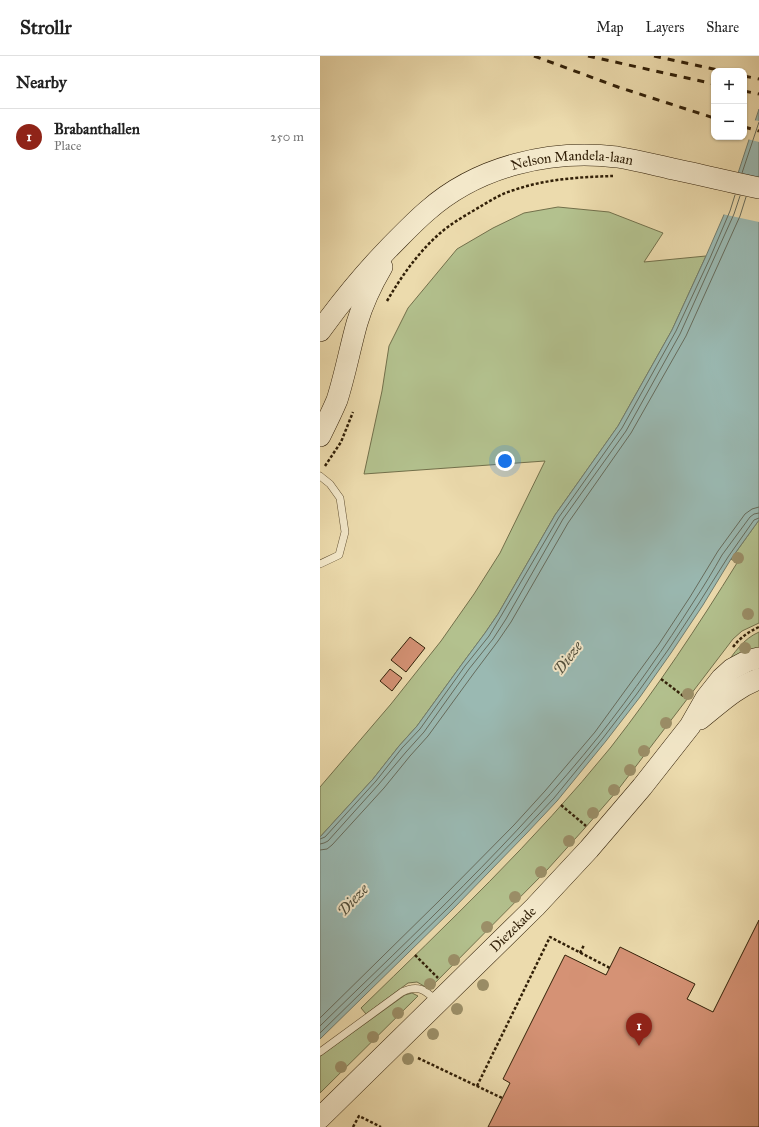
<!DOCTYPE html>
<meta charset="utf-8">
<style>
:root{--surface:#fff;--page:#f2f2f2;--text:#222;--muted:#767676;--line:#e0e0e0;--accent:#8f2418}
body{margin:0;font-family:"IM FELL Great Primer",serif;background:var(--page);color:var(--text)}
.controls{position:absolute;right:12px;top:12px;display:grid;overflow:hidden;border-radius:8px;box-shadow:0 1px 3px #0004}
.controls button{width:36px;height:36px;display:grid;place-items:center;padding:0;border:0;border-bottom:1px solid var(--line);background:var(--surface);color:var(--text);font:20px sans-serif}
.you{position:absolute;left:185px;top:405px;width:14px;height:14px;margin:-10px;border:3px solid #fff;border-radius:50%;background:#1a73e8;box-shadow:0 0 0 6px #1a73e833}
.badge{display:grid;place-items:center;width:26px;height:26px;border-radius:50%;background:var(--accent);color:#fff;font-size:13px;font-weight:700}
.pin{position:absolute;translate:-50% -33px;filter:drop-shadow(0 1px 2px #0008)}
.pin::after{content:'';position:absolute;top:21px;width:14px;height:12px;background:inherit;clip-path:polygon(0 0,100% 0,50% 100%)}
.list{margin:0;padding:0;list-style:none}
h2{display:flex;justify-content:space-between;align-items:center;height:52px;margin:0;padding:0 16px;font-size:17px}
h2 small{font-size:13px;font-weight:400;color:var(--muted)}
.list li{display:grid;grid-template-columns:26px 1fr auto;gap:12px;align-items:center;box-sizing:border-box;height:56px;padding:0 16px;border-top:1px solid var(--line)}
.list b{display:block;font-size:15px;white-space:nowrap}
.list p{margin:0;font-size:13px;white-space:nowrap;color:var(--muted)}
.list em{font-size:13px;font-style:normal;color:var(--muted)}
.map{position:relative;flex:none;width:439px;height:1071px;overflow:hidden}
header{display:flex;align-items:center;gap:24px;box-sizing:border-box;height:56px;padding:0 20px;background:var(--surface);border-bottom:1px solid var(--line)}
header strong{font-size:19px}
nav{display:flex;gap:22px;margin-inline-start:auto;font-size:14px}
main{display:flex}
aside{flex:1;background:var(--surface)}
.map>svg:first-child{display:block}
.green{fill:#b3c18e;stroke:#72704b}
.water{fill:#9ab9b2;stroke:#707c6e}
.pier{fill:#ecdbad}
.lines{fill:none;stroke-linecap:round;stroke-linejoin:round}
.shore{stroke:#666c5d;stroke-width:1}
.building{fill:#d59275;stroke:#322008}
.lane-casing{stroke:#604f31;stroke-width:8}
.secondary-casing{stroke:#322008;stroke-width:22}
.path{stroke:#322008;stroke-width:2.5;stroke-dasharray:3 2;stroke-linecap:butt}
.lane{stroke:#f3e8ca;stroke-width:7}
.secondary{stroke:#f3e8ca;stroke-width:21}
.rail{stroke:#322008;stroke-width:3;stroke-dasharray:7 7;stroke-linecap:butt}
.tree{fill:#9b8f68}
.labels{text-anchor:middle;dominant-baseline:central;stroke-width:4;stroke-linejoin:round;paint-order:stroke}
.street-label{font-size:14px;fill:#322008;stroke:#f3e8ca}
.water-label{font-size:15px;font-style:italic;fill:#514e3b;stroke:#f3e8ca}
</style>
<header>
<strong>Strollr</strong>
<nav><a>Map</a><a>Layers</a><a>Share</a></nav>
</header>
<main>
<aside>
<h2>Nearby<small></small></h2>
<ul class="list">
<li><span class="badge">1</span><div><b>Brabanthallen</b><p>Place</p></div><em>250 m</em></li>
</ul>
</aside>
<div class="map">
<svg width="439" height="1071" viewBox="0 0 439 1071">
<rect width="100%" height="100%" fill="#ecdbad"/>
<filter id="stains"><feTurbulence type="fractalNoise" baseFrequency=".005" numOctaves="4"/><feColorMatrix values="0 0 0 0 .2 0 0 0 0 .09 0 0 0 0 .02 0 0 0 .5 -.17"/></filter>
<radialGradient id="worn" r=".72"><stop offset=".6" stop-color="#630" stop-opacity="0"/><stop offset="1" stop-color="#630" stop-opacity=".3"/></radialGradient>
<!-- green -->
<g class="green">
<polygon points="238,151 289,156 343,177 324,206 386,200 352,274 298,370 235,459 178,558 165,577 142,608 97,670 79,690 53,723 0,781 0,731 71,648 121,585 154,538 180,497 225,405 44,418 62,335 69,290 88,252 137,193 173,172 204,157"/>
<path d="M 439,464 L 439,567 L 422,575 L 413,583 L 297,735 L 264,773 L 227,814 L 109,933 L 97,926 L 88,927 L 46,958 L 41,952 C 127,868 215,785 291,691 C 337,632 378,570 417,507 L 411,503 Z"/>
<path d="M 439,576 L 439,596 L 404,611 C 414,597 423,583 439,576 Z"/>
<polygon points="92,937 98,940 0,1037 0,1000 85,939"/>
</g>
<!-- water -->
<polygon class="water" points="439,53 439,464 411,503 383,549 351,597 320,641 286,685 237,745 205,779 132,854 0,983 0,781 53,723 79,690 97,670 142,608 165,577 178,558 235,459 298,370 352,274 386,200 406,154"/>
<!-- pier -->
<g class="pier">
<polygon points="433,64 439,65 439,86 427,83"/>
<polygon points="416,116 439,122 439,166 402,158"/>
</g>
<g class="lines">
<!-- shore -->
<g class="shore">
<polyline points="422,117 439,66"/>
<polyline points="0,783 5,781 56,725 82,692 100,673 145,610 169,580 181,560 239,461 302,372 356,275 390,202 410,155 415,139"/>
<polyline points="0,788 4,787 8,785 59,728 86,696 104,676 149,613 173,583 186,563 243,463 306,375 360,278 414,158 420,140"/>
<polyline points="0,794 7,793 12,789 64,732 90,700 108,680 154,617 178,585 191,566 248,467 311,377 366,280 420,160 426,141"/>
<polyline points="0,962 121,843 194,769 225,735 275,676 339,588 370,541 398,495 425,458 432,453 439,451"/>
<path d="M 0,970 C 96,876 195,785 279,680 C 313,637 345,591 374,545 C 384,530 393,515 402,499 C 411,486 421,474 430,461 L 434,458 L 439,457"/>
<polyline points="0,977 129,851 202,776 234,742 283,682 316,639 348,594 379,547 408,501 434,464 439,462"/>
</g>
</g>
<!-- building -->
<g class="building">
<polygon points="90,581 105,592 86,616 71,604"/>
<polygon points="70,613 82,622 72,635 60,625"/>
<polygon points="439,864 439,1071 168,1071 190,1027 183,1023 245,899 286,919 300,891 375,928 367,943 393,956"/>
</g>
<g class="lines">
<!-- lane casing -->
<g class="lane-casing">
<g id="lane">
<polyline points="0,420 10,428 20,442 25,476 19,499 0,508"/>
<path d="M 0,996 L 82,936 C 98,928 105,934 117,945"/>
</g>
</g>
<!-- secondary casing -->
<g class="secondary-casing">
<g id="secondary">
<path id="s1" d="M 0,275 C 21,246 43,219 68,193 C 81,180 93,167 107,155 C 158,110 230,93 297,101 C 316,104 335,109 353,113 C 382,119 410,126 439,132"/>
<path d="M 0,380 C 6,368 12,356 17,344 C 25,319 30,292 37,267 C 43,247 52,228 62,211"/>
<path d="M 380,663 C 399,648 416,631 439,623"/>
<path id="s2" d="M 0,1062 L 215,851 L 269,793 L 322,731 L 370,670 L 386,642 L 401,623 L 412,613 L 427,605 L 439,602"/>
</g>
</g>
<!-- path -->
<g class="path">
<path d="M 67,245 C 81,221 97,198 118,179 C 131,167 148,158 163,149 C 173,143 183,137 194,134 C 226,123 260,121 293,120"/>
<polyline points="5,410 21,386 33,356"/>
<path d="M 413,591 C 420,582 428,576 439,571"/>
<polyline points="341,623 366,642"/>
<polyline points="241,749 266,770"/>
<polyline points="260,897 264,889"/>
<polyline points="95,899 118,922"/>
<polyline points="98,1002 182,1042"/>
<polyline points="157,1030 230,881 290,912"/>
<polyline points="33,1071 39,1060 61,1071"/>
</g>
<!-- lane -->
<use href="#lane" class="lane"/>
<!-- secondary -->
<use href="#secondary" class="secondary"/>
<!-- rail -->
<g class="rail">
<polyline points="214,0 298,31 394,62"/>
<polyline points="268,0 394,28"/>
<polyline points="334,0 402,15"/>
<polyline points="424,20 439,23"/>
<polyline points="424,35 439,38"/>
<polyline points="424,71 439,75"/>
</g>
</g>
<!-- trees -->
<g class="tree">
<circle cx="418" cy="502" r="6"/>
<circle cx="428" cy="558" r="6"/>
<circle cx="425" cy="592" r="6"/>
<circle cx="368" cy="638" r="6"/>
<circle cx="346" cy="667" r="6"/>
<circle cx="324" cy="695" r="6"/>
<circle cx="310" cy="714" r="6"/>
<circle cx="294" cy="734" r="6"/>
<circle cx="273" cy="757" r="6"/>
<circle cx="249" cy="785" r="6"/>
<circle cx="221" cy="816" r="6"/>
<circle cx="195" cy="841" r="6"/>
<circle cx="167" cy="871" r="6"/>
<circle cx="134" cy="904" r="6"/>
<circle cx="110" cy="928" r="6"/>
<circle cx="163" cy="929" r="6"/>
<circle cx="137" cy="953" r="6"/>
<circle cx="78" cy="957" r="6"/>
<circle cx="113" cy="978" r="6"/>
<circle cx="53" cy="981" r="6"/>
<circle cx="88" cy="1003" r="6"/>
<circle cx="21" cy="1011" r="6"/>
</g>
<g class="labels">
<!-- street labels -->
<g class="street-label">
<text stroke="none"><textPath href="#s1" startOffset="319">Nelson Mandela-laan</textPath></text>
<text stroke="none"><textPath href="#s2" startOffset="270">Diezekade</textPath></text>
</g>
<!-- water labels -->
<g class="water-label">
<text transform="translate(248 602) rotate(-53)">Dieze</text>
<text transform="translate(33 844) rotate(-47)">Dieze</text>
</g>
</g>
<rect width="100%" height="100%" filter="url(#stains)"/>
<rect width="100%" height="100%" fill="url(#worn)"/>
</svg>
<div class="controls">
<button>+</button>
<button>−</button>
</div>
<div class="you"></div>
<div class="pin badge" style="left:319px;top:990px">1</div>
</div>
</main>
